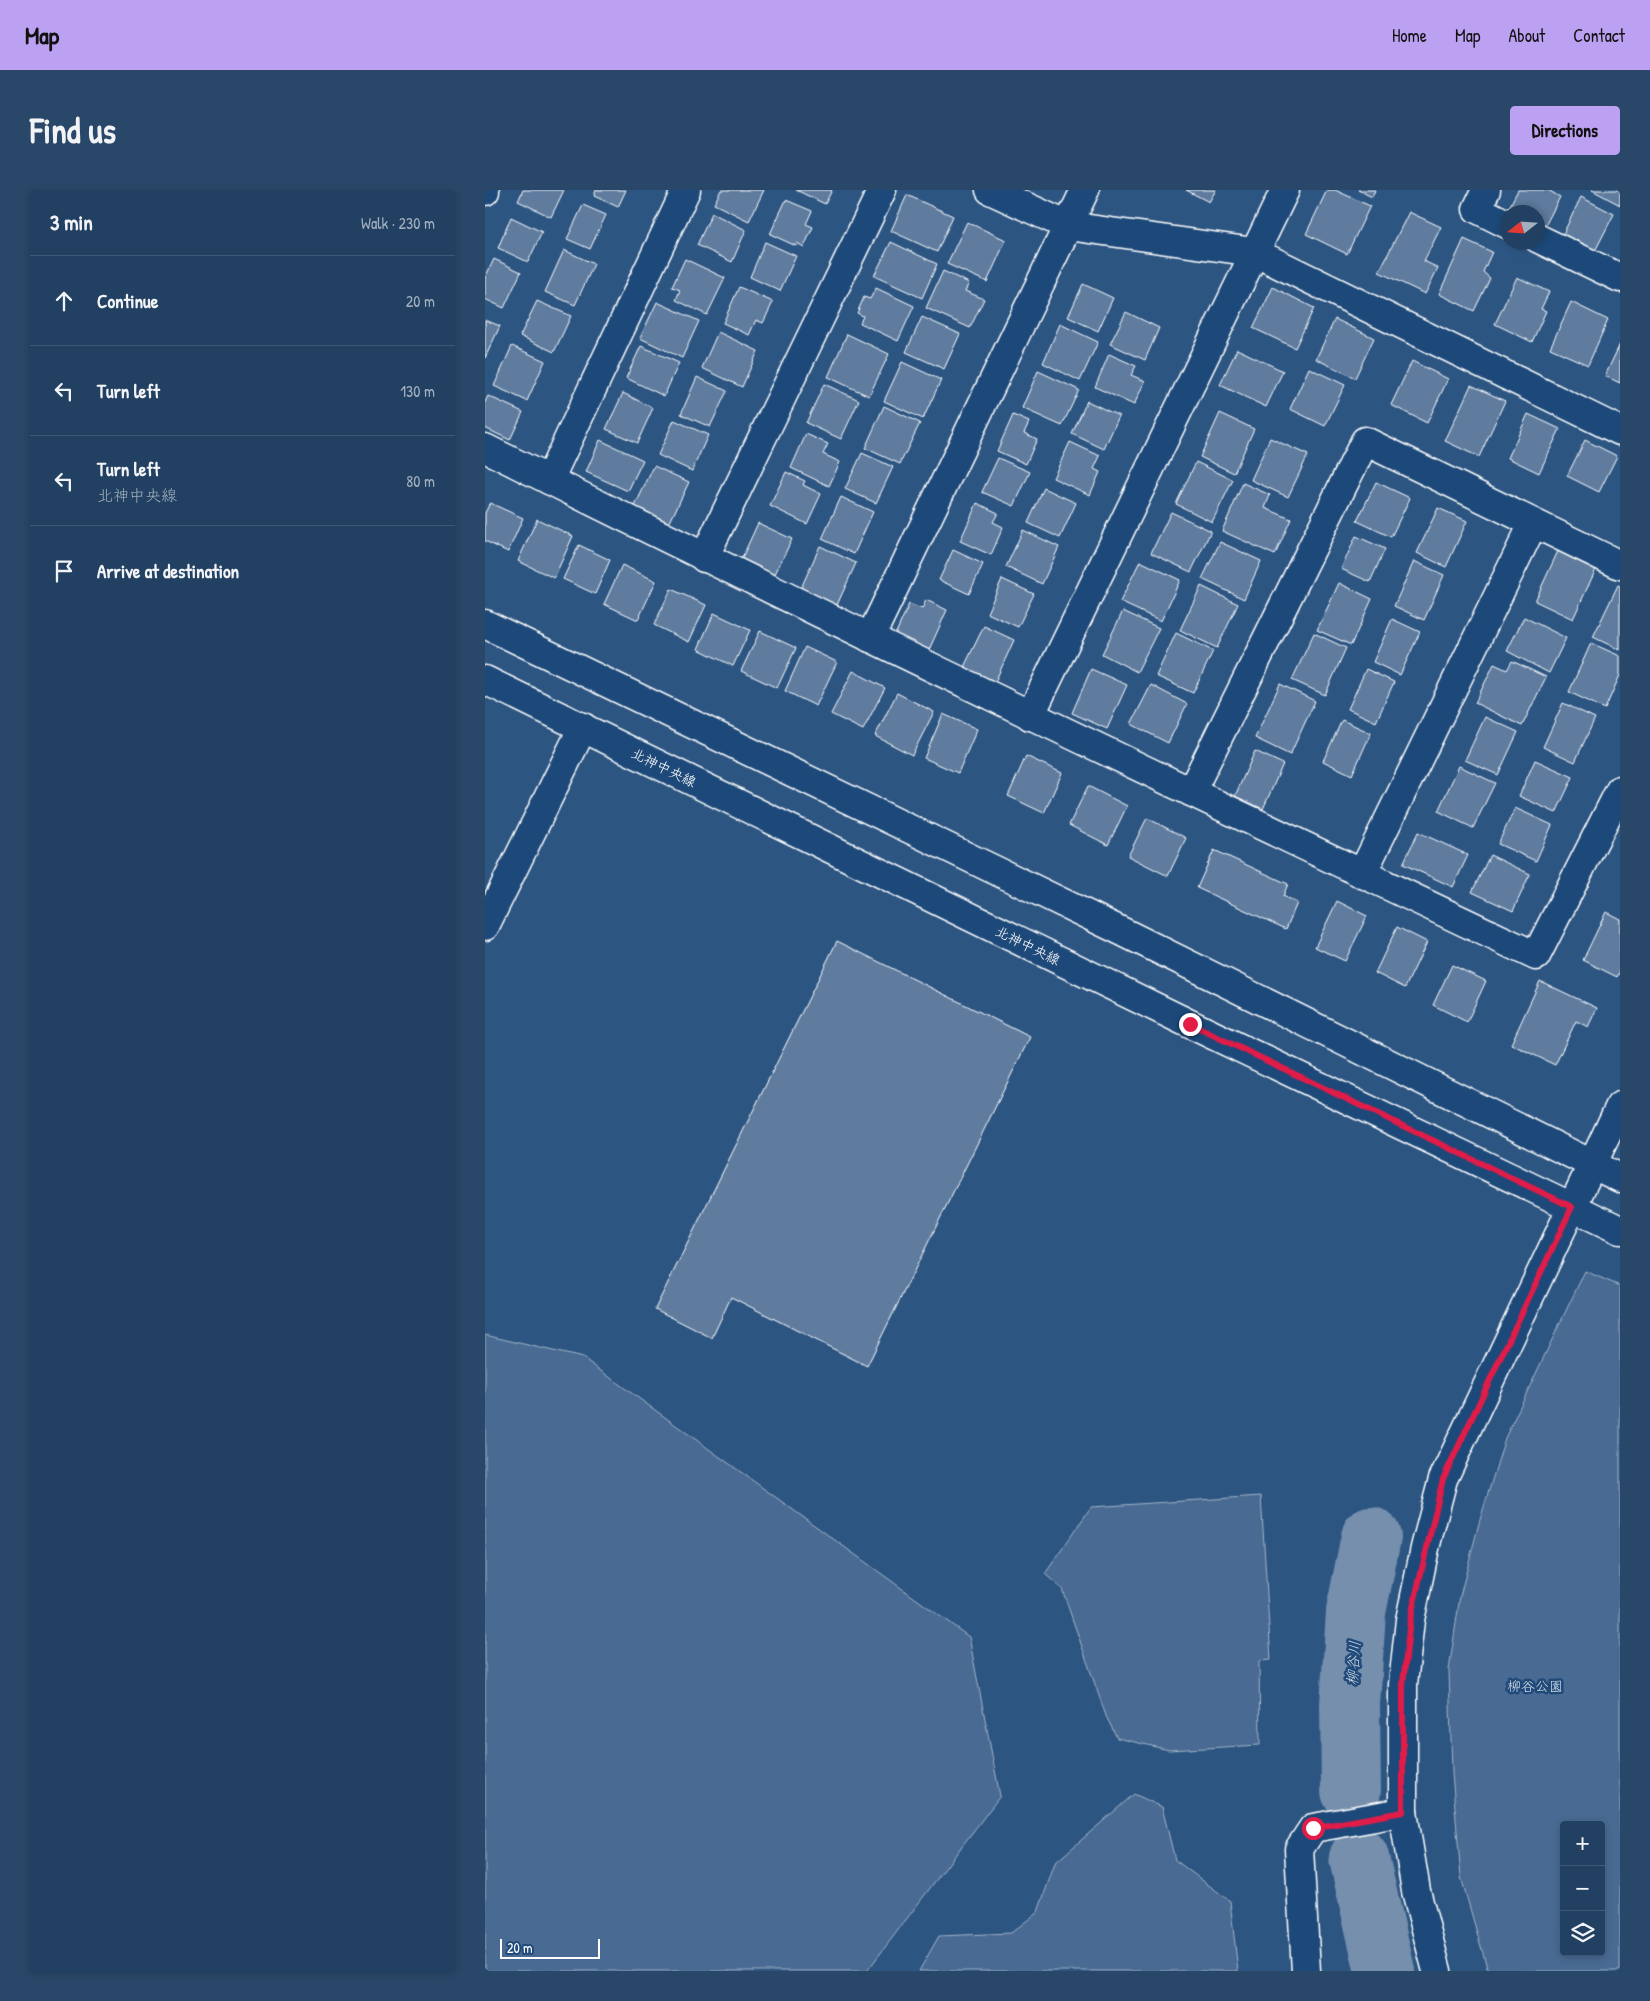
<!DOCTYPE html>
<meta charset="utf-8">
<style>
:root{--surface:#214062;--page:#294768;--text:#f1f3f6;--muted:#a2afbe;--line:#3e5977;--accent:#bca0f2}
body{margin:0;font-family:"Patrick Hand","Klee One",sans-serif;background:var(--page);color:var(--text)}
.controls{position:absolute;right:15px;bottom:15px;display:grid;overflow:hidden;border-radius:5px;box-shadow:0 2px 8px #0003}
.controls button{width:45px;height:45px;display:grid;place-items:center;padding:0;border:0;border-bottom:1px solid var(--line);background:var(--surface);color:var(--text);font:25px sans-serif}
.compass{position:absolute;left:1015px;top:15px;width:45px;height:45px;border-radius:50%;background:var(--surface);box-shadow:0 2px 8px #0003;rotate:253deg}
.scale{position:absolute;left:15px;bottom:12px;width:100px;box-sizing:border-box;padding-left:5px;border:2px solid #fff;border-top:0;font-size:14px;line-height:18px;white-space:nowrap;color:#fff;-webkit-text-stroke:4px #1f4a7a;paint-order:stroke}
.stop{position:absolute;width:15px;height:15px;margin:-11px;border:4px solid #e11d48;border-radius:50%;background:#fff}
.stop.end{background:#e11d48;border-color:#fff;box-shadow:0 1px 5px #0008}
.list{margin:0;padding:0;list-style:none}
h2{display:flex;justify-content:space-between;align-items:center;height:65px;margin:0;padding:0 20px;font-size:21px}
h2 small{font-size:16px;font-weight:400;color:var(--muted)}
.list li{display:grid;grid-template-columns:32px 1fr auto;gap:15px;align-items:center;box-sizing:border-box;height:90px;padding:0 20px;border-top:1px solid var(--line)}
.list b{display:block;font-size:19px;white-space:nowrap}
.list p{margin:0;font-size:16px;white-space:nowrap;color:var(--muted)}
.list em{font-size:16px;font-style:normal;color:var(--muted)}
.icon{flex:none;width:28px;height:28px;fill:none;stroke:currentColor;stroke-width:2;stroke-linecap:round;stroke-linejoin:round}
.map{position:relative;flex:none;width:1135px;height:1781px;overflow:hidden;border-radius:5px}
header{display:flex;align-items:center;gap:30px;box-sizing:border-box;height:70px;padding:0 25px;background:var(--accent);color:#111}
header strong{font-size:24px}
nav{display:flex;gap:28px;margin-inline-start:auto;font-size:18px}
.intro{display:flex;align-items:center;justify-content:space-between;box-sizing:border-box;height:120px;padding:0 30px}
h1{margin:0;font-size:35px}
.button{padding:12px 22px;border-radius:5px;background:var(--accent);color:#111;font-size:18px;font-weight:700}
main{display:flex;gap:30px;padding:0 30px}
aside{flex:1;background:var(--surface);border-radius:5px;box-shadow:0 2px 8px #0003}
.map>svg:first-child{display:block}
.green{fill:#486b92;stroke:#a4b5c8;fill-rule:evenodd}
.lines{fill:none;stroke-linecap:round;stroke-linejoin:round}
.river{stroke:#748fad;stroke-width:60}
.building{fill:#5e7c9f;stroke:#fff}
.minor-casing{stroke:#fff;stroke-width:31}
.minor{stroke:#1f4a7a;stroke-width:28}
.route{stroke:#e11d48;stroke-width:6}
.labels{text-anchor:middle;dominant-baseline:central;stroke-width:5;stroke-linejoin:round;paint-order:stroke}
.street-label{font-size:14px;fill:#fff;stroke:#1f4a7a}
.park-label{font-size:14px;fill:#dae1e9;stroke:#1f4a7a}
.water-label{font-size:15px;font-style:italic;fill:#d5dde6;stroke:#1f4a7a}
</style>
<header>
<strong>Map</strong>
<nav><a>Home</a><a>Map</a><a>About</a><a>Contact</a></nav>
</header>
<div class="intro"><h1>Find us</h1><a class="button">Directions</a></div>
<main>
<aside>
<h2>3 min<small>Walk · 230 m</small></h2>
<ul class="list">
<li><svg class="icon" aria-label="ahead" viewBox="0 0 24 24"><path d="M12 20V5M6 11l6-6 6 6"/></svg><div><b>Continue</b></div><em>20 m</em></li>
<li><svg class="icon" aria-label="left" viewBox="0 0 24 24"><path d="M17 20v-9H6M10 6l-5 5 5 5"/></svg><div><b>Turn left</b></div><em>130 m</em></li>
<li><svg class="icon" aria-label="left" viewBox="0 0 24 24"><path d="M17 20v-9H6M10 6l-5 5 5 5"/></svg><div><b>Turn left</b><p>北神中央線</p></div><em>80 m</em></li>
<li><svg class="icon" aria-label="arrive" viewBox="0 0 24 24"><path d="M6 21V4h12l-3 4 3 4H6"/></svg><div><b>Arrive at destination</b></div></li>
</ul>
</aside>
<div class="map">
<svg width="1135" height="1781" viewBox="0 0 1135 1781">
<rect width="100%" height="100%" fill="#2c5582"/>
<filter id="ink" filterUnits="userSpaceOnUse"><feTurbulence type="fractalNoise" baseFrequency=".02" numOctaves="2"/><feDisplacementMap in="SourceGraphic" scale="10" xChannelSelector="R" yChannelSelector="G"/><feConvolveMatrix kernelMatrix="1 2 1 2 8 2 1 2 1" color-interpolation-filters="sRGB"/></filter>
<g filter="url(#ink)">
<!-- green -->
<g class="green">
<path d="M 1100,1081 L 1135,1096 L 1135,1781 L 1003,1781 L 976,1687 L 967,1583 L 964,1480 L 975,1406 L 994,1333 L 1020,1248 ZM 1079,1635 L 1116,1635 L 1116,1762 L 1079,1762 Z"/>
<polygon points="0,1145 98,1168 484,1447 515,1606 382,1781 0,1781"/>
<polygon points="776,1306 786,1470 774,1471 775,1555 684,1560 632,1548 621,1526 577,1399 560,1384 606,1317"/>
<polygon points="649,1604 677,1617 690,1670 745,1711 753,1781 434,1781 454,1746 526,1743 553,1722 570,1673"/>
</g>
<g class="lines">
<!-- river -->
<g class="river">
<polyline points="866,1601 865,1514 871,1422 886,1347"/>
<polyline points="874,1668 900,1781"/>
</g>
</g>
<!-- building -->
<g class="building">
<polygon points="38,0 79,0 66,27 33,11"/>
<polygon points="111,0 141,0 133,17 109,6"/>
<polygon points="236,0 279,0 264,31 229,14"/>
<polygon points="311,0 347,0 340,14"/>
<polygon points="701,0 731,0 724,12"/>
<polygon points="842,0 850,0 885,16 862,64 821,44"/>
<polygon points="873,0 890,0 887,7"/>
<polygon points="1033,0 1063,0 1075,7 1059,38 1052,35 1052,22 1029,22 1023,19"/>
<polygon points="1107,0 1135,0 1135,15"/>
<polygon points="422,5 468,26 452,62 406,41"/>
<polygon points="1096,7 1129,24 1110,61 1078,44"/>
<polygon points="301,10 327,21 321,34 328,37 319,57 312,53 311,56 285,44"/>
<polygon points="98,15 121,25 105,59 82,49"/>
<polygon points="924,22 956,37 939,71 953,78 940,104 894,82"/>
<polygon points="227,23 261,40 247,72 212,55"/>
<polygon points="26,27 57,42 43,72 13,58"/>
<polygon points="482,32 521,50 502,92 462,74"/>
<polygon points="979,49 1007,62 998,82 1005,88 989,121 954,104"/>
<polygon points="280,52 311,66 295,101 265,87"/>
<polygon points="406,52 452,74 437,108 389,86"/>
<polygon points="79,60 109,74 90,115 60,102"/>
<polygon points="9,69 36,82 19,118 0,109 0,88"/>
<polygon points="200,69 240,88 222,125 191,110 195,100 187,97"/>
<polygon points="458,81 484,93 480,101 499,109 485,138 441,118"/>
<polygon points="1032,87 1064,102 1056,119 1061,121 1047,152 1010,134"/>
<polygon points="598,94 628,108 613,141 583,127"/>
<polygon points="254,97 288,112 278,133 271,130 264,145 238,133"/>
<polygon points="788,97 829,118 810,158 768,138"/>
<polygon points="391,98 429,116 413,151 375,133 378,126 372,123 379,107 385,109"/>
<polygon points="52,111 86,126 69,162 35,146"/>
<polygon points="172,112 214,131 197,168 155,148"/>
<polygon points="1086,112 1123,130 1103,175 1065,158"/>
<polygon points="641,122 674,138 660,170 625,154"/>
<polygon points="437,127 475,144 459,179 421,162"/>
<polygon points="850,129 889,148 870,188 831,169"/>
<polygon points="0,130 15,136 0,168"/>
<polygon points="575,134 613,152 595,191 558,173"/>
<polygon points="233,142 273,161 257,197 217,178"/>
<polygon points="362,144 404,164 384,206 343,187"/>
<polygon points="1135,154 1135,193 1120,186"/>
<polygon points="27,156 60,171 42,211 9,196"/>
<polygon points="156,156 194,173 179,206 141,188"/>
<polygon points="752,159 798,181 781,217 735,195"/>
<polygon points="624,164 651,176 646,185 660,191 649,215 610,197"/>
<polygon points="927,171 963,189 942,233 906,215"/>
<polygon points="417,172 456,190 438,229 399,211"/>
<polygon points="824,178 860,195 840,236 805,219"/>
<polygon points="553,181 594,200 577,236 537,218"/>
<polygon points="212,187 242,201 225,237 196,224"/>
<polygon points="339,194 374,210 356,249 321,233"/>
<polygon points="986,195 1020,211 994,267 960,251"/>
<polygon points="138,203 168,218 152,253 121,239"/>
<polygon points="3,206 38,222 25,250 0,238 0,212"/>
<polygon points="602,211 634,226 619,259 587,244"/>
<polygon points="399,216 435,233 415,274 380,258"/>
<polygon points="735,223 769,239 749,283 715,267"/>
<polygon points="1043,224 1075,239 1054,283 1023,268"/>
<polygon points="528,225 544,232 539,243 552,249 541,274 512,261"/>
<polygon points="189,230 223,245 207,281 173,265"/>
<polygon points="321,244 343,254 338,264 355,272 344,296 306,278"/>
<polygon points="785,248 823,265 803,307 766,290"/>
<polygon points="115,250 158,270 143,301 101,282"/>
<polygon points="1100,250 1132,266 1114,302 1082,286"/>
<polygon points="585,252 615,266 609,279 615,282 605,305 568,288"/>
<polygon points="377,263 408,277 391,313 360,299"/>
<polygon points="513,268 545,282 529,316 497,302"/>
<polygon points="711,272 748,290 727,332 691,314"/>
<polygon points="169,276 204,292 184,334 149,318"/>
<polygon points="301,282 320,291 318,295 336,304 322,334 285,316"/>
<polygon points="891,292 925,308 906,347 872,331"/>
<polygon points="758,293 785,305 780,318 806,329 790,365 737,341"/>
<polygon points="559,298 591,313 575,348 543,333"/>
<polygon points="356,307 388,322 369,364 337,349"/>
<polygon points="5,313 38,328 23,362 0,351 0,323"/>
<polygon points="492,313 513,323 508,332 518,337 506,365 475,351"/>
<polygon points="953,318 982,331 961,377 932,363"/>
<polygon points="686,322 726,341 706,382 666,363"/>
<polygon points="52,329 88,346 69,388 33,371"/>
<polygon points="273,333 307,349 289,386 256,370"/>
<polygon points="538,340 574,357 557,394 521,377"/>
<polygon points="871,346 900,359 885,392 856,379"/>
<polygon points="735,352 776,371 759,409 717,389"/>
<polygon points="94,355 125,370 110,404 78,389"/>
<polygon points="335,356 371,373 352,415 316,398"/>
<polygon points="468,360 498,374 484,404 454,390"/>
<polygon points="1073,361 1111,379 1088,429 1050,411"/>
<polygon points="655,371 695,390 676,431 635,412"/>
<polygon points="929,371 959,385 939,430 909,416"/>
<polygon points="137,375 171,391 153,430 119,414"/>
<polygon points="517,389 549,404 533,437 502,423"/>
<polygon points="854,393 887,409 866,455 832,440"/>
<polygon points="1133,395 1135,396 1135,460 1108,447"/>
<polygon points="716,396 753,414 732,458 695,440"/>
<polygon points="186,399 221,415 204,452 169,435"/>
<polygon points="441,410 462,420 444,460 410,445 424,414 437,419"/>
<polygon points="638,421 674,438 652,482 617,464"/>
<polygon points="229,423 265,440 248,476 213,459"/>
<polygon points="1039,427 1081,448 1064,483 1022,461"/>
<polygon points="907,429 935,442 915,485 888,472"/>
<polygon points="499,436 529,450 510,492 479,477"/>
<polygon points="275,441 311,458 292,498 256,481"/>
<polygon points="691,443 728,461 708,503 671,486"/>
<polygon points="829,443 861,458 840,505 807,490"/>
<polygon points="1106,453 1135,466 1135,485 1120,519 1084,502"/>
<polygon points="320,457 352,472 331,516 300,501"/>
<polygon points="1027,471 1061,487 1037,536 990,513 1009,474 1022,480"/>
<polygon points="606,479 642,495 622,539 587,523"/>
<polygon points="881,479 909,492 891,532 863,519"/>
<polygon points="368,481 400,498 378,540 346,524"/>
<polygon points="795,494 830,511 805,565 770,548"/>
<polygon points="666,495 702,514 683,553 646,534"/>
<polygon points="412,503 449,522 427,565 390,546"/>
<polygon points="1078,513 1110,528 1090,572 1058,557"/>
<polygon points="458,524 492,539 473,583 439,568"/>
<polygon points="1000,527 1033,542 1013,585 980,570"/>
<polygon points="857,530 886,543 867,585 838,571"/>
<polygon points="770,561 798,574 778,619 750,606"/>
<polygon points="541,566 577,583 559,623 523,606"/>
<polygon points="1050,570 1088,587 1071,623 1034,606"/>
<polygon points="974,576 1010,593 988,638 953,621"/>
<polygon points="603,596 642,616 623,655 584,635"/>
<polygon points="1030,618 1067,635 1051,671 1013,654"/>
<polygon points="662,628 701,648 683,686 643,666"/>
<polygon points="933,642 983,665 968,697 918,674"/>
<polygon points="729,660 803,694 798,706 812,713 801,739 712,698"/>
<polygon points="1005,665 1045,684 1028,721 987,702"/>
<polygon points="852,711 882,726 860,771 830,757"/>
<polygon points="1121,722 1135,729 1135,781 1132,787 1098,770"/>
<polygon points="912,737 942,752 920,798 890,783"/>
<polygon points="352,751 545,847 382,1176 246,1107 227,1148 170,1119"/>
<polygon points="967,775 1001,791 982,832 948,815"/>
<polygon points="1055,791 1112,818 1103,837 1091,831 1070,875 1026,854"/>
</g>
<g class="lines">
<!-- minor casing -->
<g class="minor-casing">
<g id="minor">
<polyline points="505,0 583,36 769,62 1135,241"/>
<polyline points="1001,0 992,19 1022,34"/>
<polyline points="0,1 0,0"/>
<polyline points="1052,48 1135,88"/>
<path d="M 0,258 C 348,432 699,599 1051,766 L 1135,600"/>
<polyline points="64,290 201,0"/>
<polyline points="219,368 397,0"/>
<polyline points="0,434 634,740 1135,988"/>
<polyline points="385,448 600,0"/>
<polyline points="0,490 705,834 1135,1040"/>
<polyline points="545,526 800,0"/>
<polyline points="706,602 880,251 1135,375"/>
<polyline points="877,684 1048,334"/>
<polyline points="0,736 98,537"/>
<polyline points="821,1781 814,1659 828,1638 918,1622"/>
<polyline points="952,1781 931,1701 918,1622 918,1494 925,1430 940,1358 958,1289 1135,916"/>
</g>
</g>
<!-- minor -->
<use href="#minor" class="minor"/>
</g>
</g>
<g class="lines" filter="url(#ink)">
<!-- route -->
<polyline class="route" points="705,834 1087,1017 958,1289 925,1430 918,1494 918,1622 828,1638"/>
</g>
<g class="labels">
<!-- street labels -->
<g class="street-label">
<text transform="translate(179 577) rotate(26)">北神中央線</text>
<text transform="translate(543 755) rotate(26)">北神中央線</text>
</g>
<!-- park labels -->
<g class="park-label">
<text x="1050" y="1495">柳谷公園</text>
</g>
<!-- water labels -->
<g class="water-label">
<text transform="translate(868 1473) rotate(-86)">柳谷川</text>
</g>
</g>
</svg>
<div class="controls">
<button>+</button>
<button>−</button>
<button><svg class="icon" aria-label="layers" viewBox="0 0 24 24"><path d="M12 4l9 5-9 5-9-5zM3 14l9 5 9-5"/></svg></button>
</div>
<svg class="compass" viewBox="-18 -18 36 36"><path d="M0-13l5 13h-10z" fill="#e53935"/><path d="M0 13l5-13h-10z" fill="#a2afbe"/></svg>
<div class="scale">20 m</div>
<div class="stop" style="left:828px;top:1638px"></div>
<div class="stop end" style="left:705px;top:834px"></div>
</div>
</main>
